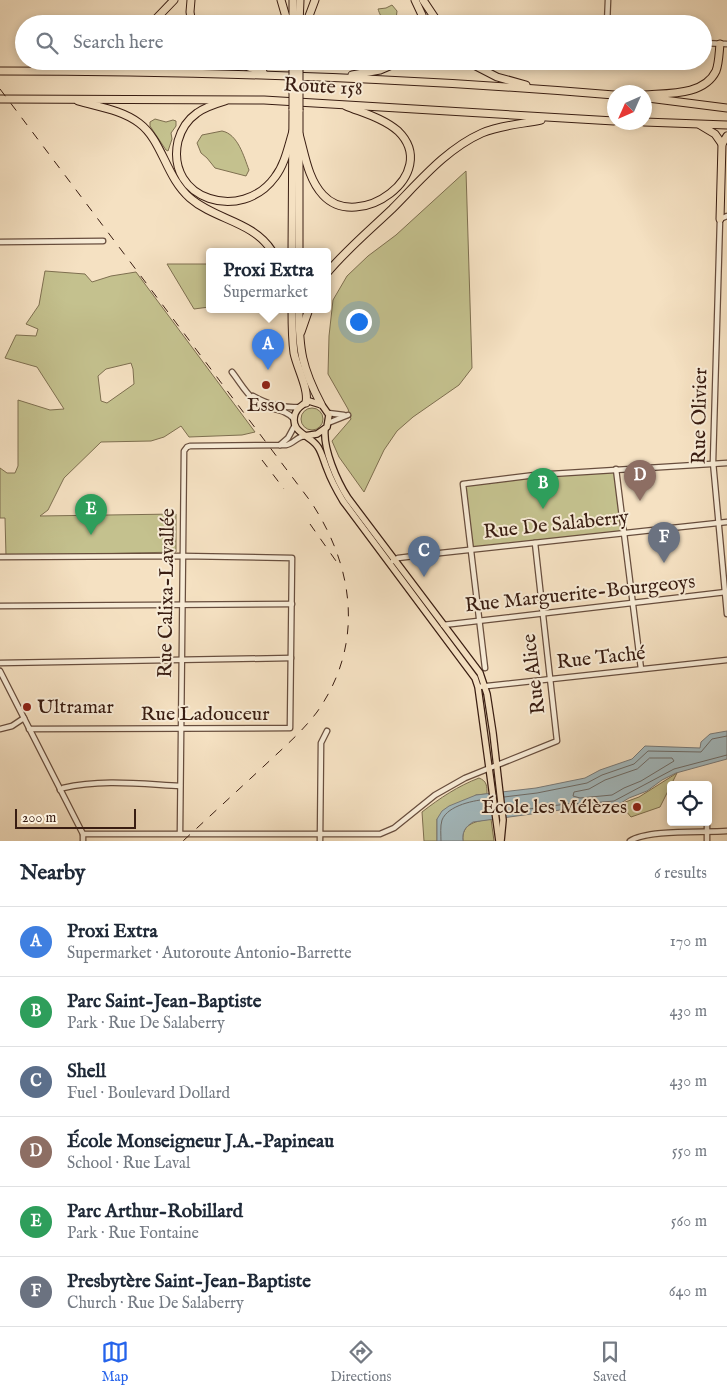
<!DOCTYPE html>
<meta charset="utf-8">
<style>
:root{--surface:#fff;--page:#f2f2f3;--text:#1f2937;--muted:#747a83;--line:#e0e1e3;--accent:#2563eb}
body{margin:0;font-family:"IM FELL English",serif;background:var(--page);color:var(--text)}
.controls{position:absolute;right:15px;bottom:15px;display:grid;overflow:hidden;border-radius:5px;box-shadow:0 2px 8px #0003}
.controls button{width:45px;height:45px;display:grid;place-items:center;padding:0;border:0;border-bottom:1px solid var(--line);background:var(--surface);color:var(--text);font:25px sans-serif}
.compass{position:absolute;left:607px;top:85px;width:45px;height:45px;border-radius:50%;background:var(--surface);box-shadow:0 2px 8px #0003;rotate:225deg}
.scale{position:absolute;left:15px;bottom:12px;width:121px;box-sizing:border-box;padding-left:5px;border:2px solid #391d12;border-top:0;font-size:14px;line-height:18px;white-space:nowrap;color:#391d12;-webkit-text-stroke:4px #f8ecd7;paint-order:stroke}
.you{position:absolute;left:358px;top:321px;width:18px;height:18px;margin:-12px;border:4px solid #fff;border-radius:50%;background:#1a73e8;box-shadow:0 0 0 8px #1a73e833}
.badge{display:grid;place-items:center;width:32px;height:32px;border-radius:50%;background:var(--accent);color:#fff;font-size:16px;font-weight:700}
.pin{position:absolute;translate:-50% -41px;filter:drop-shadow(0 1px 2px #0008)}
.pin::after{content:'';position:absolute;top:26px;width:18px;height:15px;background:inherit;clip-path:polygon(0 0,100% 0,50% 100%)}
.popup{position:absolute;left:206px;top:248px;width:125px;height:65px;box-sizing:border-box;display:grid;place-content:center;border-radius:5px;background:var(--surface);filter:drop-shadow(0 1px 4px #0005);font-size:16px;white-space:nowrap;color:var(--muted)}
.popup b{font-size:19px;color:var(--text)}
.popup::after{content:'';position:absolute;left:50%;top:100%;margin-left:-10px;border:10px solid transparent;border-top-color:var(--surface)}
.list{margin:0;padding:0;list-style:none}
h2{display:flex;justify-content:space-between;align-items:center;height:65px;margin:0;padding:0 20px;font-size:21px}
h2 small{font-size:16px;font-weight:400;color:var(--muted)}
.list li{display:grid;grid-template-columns:32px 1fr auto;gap:15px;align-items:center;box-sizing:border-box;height:70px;padding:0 20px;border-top:1px solid var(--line)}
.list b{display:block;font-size:19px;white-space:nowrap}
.list p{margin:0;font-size:16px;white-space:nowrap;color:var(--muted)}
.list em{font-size:16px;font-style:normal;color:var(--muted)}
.icon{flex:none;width:28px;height:28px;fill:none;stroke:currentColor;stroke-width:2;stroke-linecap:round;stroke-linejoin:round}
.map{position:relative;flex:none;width:727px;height:841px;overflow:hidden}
.search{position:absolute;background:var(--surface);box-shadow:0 2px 8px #0003;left:15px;right:15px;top:15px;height:55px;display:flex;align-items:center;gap:12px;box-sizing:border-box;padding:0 18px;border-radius:28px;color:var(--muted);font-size:19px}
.sheet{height:485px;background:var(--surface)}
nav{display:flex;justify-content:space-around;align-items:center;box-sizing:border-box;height:70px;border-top:1px solid var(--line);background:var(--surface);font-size:14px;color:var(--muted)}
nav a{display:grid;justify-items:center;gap:2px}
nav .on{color:var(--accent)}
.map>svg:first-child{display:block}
.green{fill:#c4c18e;stroke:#7e6f50;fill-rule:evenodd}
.water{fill:#a3babf;stroke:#797b7a}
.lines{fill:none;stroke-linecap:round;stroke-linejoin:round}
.shore{stroke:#6e6c68;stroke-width:1}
.minor-casing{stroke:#684e3e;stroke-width:7}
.major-casing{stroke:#391d12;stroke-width:8}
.highway-casing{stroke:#391d12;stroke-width:9}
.minor{stroke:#f8ecd7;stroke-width:4.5}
.major{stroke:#f5e1c2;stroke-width:5.5}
.highway{stroke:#f5e1c2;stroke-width:7}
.rail{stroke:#391d12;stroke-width:1;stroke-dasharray:9 9;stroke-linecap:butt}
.highway-bridge-casing{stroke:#391d12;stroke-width:9;stroke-linecap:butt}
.highway-bridge{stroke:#f5e1c2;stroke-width:7}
.poi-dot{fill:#8f2418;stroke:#f8ecd7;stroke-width:2}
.labels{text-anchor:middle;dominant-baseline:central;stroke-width:4;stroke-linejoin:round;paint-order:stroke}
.street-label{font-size:20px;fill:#391d12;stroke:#f8ecd7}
.poi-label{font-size:20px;fill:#391d12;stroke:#f8ecd7}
</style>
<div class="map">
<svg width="727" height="841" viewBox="0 0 727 841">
<rect width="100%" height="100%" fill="#f5e1c2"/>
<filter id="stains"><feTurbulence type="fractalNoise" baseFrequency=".004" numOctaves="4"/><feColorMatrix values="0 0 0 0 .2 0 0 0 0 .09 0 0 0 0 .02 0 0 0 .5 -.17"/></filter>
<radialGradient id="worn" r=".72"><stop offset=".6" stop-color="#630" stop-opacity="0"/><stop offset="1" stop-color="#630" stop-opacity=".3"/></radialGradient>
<!-- green -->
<g class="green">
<path d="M 392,5 L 397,11 L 396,20 C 385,26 381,18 378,9 L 386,8 Z"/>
<polygon points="155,119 166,122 173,120 176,121 176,126 171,133 172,139 168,151 166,150 150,126 150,122"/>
<path d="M 222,131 C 238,134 244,157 249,170 L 246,176 L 215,168 L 207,158 L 201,153 L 197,143 L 202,135 Z"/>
<polygon points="466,171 472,368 459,385 413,417 397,431 384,450 364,492 339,457 332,441 351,419 348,409 328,374 329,336 333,300 347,276 368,256 396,235"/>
<polygon points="167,264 209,264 209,307 194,309"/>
<path d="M 45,271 L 85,274 L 92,282 L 111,276 L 136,272 L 255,432 L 242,435 L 189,437 L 181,426 L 164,437 L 151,441 L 101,442 L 64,478 L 48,510 L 40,516 L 176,514 L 176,552 L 6,556 L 5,518 L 0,518 L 0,468 L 7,473 L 15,473 L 18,466 L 18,400 L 50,410 L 64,409 L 37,367 L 5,358 L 16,335 L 36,336 L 38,329 L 26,324 L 39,305 ZM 131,363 L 133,369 L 134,384 L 107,403 L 101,401 L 98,376 L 106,369 Z"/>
<circle cx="312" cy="419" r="11"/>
<polygon points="616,469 624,533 470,550 463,484"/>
<polygon points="677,773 660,807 631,817 620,804 639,797"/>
<path d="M 479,778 C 487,781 487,786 487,794 L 476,795 L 437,819 L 437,841 L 424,841 L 422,812 C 440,798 458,786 479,778 Z"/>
<path d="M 491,819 L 494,841 L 463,841 C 461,823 477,821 491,819 Z"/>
</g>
<!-- water -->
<path class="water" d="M 727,731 L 727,759 L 676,773 L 662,780 L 647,791 L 629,798 L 616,806 L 576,810 L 575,808 L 473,822 C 465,827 462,832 463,841 L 437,841 L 437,819 L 442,811 L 449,806 L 476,795 L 536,788 L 585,778 L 600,770 L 632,759 L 645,746 L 700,748 L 701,742 L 710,734 Z"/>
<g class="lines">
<!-- shore -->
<g class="shore">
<polygon points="650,758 672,758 674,761 641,781 624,788 612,795 580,798 573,796 574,792 589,789 605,780 637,769"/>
<polyline points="504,797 537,793 587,783 602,775 634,764 648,751 701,752 712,739 727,736"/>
<polyline points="506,812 574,803 579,804 614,801 674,769 727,755"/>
<path d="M 441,841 C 441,835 440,826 442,820 C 448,805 475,800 489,799"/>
</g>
<!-- minor casing -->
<g class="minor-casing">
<g id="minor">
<polyline points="607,24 608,0"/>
<polyline points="703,43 727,44"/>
<polyline points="720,219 713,462 727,614"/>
<polyline points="720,219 727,216"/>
<polyline points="0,242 103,241"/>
<path d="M 232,372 C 240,382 247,396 258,403 C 270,411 285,408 294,419"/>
<path d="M 253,396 C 269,405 282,408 300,407"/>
<polyline points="328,413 344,415"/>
<polyline points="328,423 348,415"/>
<polyline points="280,445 288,438 295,425"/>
<polyline points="616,469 641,669"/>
<polyline points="0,557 182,556 292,558 290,728 29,729"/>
<polyline points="393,561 398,558 422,555 727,522"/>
<polyline points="0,606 292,604"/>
<polyline points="443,625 726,592"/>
<polyline points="0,663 291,658"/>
<polyline points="485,668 463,484 535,475 727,463"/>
<polyline points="0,671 83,834 83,841"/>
<polyline points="478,687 727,660"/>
<polyline points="0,729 12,726 24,718"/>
<path d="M 60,790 L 63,788 C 101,779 141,784 180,786"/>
<polyline points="707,822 707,841"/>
<path d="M 180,833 L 184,451 L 187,447 L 190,446 L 286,445 C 293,444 297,437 304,436"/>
<polyline points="83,834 380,834 394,828 435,795 465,778 557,741 535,543"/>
<polyline points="320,841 321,743 327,731"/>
<path d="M 630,841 C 648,829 704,833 727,831"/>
</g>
</g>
<!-- major casing -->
<g class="major-casing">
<g id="major">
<path d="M 325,429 C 323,449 337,481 348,498 L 480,673 L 487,694 L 493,733 L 503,820 L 501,841"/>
<path d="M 304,436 L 317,434 L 327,427 L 329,415 L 322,405 L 309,401 C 303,404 297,408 295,414 C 289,433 311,435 318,447 C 322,453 324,462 327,469 C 331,480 337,491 343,501 L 475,678 L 478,687 L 499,841"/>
</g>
</g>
<!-- highway casing -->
<g class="highway-casing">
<g id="highway">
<polyline points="191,0 190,12 192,24"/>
<polyline points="281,0 288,24"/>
<polyline points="415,0 422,15 424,24"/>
<polyline points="423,0 439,24"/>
<polyline points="151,24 174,0"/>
<polyline points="293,24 293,0"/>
<polyline points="299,24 300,0"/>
<polyline points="306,24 315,0"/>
<polyline points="231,61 263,72"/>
<polyline points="466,61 497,77 526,85"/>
<polyline points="479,61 487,70"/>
<polyline points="73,69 96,61"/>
<path d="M 0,71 C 205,71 410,78 614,95"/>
<polyline points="352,75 380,70 401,61"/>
<path d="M 644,95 C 667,93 704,96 716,71 C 719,63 719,53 720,44"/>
<polyline points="648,98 727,108"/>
<polyline points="0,99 264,100 614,121"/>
<path d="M 78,101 C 99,107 122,110 139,123 C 163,141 165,176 190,198 C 215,220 253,221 272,251"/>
<path d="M 225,101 C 215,104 205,107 197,113 C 187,120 181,130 178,141 C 165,200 242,223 275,177 C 285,164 288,147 293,131"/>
<polyline points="644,122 727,125"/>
<polyline points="700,125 715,134 722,144"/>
<path d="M 299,134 C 305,155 308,179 323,195 C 358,233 442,174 398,131 C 383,118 363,113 346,106"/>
<polyline points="720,219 722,144 727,136"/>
<polyline points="292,251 293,109"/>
<polyline points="299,251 299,110"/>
<path d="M 327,273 C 346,250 370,230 392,209 C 419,182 446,149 482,133 C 501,125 522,124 541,120"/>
<path d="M 292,309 C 292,323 292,338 294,353 C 297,368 309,389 306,403"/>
<path d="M 299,309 C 299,350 302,368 321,404"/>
<polyline points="301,332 309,309"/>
</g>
</g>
<!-- minor -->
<use href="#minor" class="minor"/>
<!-- major -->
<use href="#major" class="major"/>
<!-- highway -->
<use href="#highway" class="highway"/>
<!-- rail -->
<g class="rail">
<path d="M 0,89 L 311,502 C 354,567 365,644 317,712 C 302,732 282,749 264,766 C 237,791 210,816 183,841"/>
<polyline points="262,460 284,489"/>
<polyline points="310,524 336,561"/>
</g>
<!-- highway-bridge casing -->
<g class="highway-bridge-casing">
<g id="highway-bridge">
<polyline points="293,67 293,109"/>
<polyline points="299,67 299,110"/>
</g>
</g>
<!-- highway-bridge -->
<use href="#highway-bridge" class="highway-bridge"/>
</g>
<!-- markers -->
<g class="poi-dot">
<circle cx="266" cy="385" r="5"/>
<circle cx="27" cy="707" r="5"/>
<circle cx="637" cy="807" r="5"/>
</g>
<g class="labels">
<!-- street labels -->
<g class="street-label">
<text transform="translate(323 87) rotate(3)">Route 158</text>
<text transform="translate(700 416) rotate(-89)">Rue Olivier</text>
<text transform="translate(556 525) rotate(-6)">Rue De Salaberry</text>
<text transform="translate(167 593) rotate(-89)">Rue Calixa-Lavallée</text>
<text transform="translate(580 594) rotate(-6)">Rue Marguerite-Bourgeoys</text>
<text transform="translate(601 658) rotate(-6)">Rue Taché</text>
<text transform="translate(534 674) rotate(-97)">Rue Alice</text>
<text x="205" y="714">Rue Ladouceur</text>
</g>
<!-- poi labels -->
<g class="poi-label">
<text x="266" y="405">Esso</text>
<text x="37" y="707" text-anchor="start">Ultramar</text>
<text x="627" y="807" text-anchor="end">École les Mélèzes</text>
</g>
</g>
<rect width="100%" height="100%" filter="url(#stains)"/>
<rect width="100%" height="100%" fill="url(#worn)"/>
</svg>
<div class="controls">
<button><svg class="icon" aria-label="locate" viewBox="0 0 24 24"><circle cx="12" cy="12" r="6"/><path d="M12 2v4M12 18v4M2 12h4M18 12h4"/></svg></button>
</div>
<svg class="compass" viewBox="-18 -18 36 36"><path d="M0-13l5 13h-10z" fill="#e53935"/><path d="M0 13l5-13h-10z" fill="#747a83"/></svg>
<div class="scale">200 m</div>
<div class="you"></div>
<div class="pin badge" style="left:268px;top:370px;background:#3f7fe0">A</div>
<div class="popup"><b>Proxi Extra</b>Supermarket</div>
<div class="pin badge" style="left:543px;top:509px;background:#2e9e5b">B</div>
<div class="pin badge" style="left:424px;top:577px;background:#5c6f8a">C</div>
<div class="pin badge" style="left:640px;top:501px;background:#8d6e63">D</div>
<div class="pin badge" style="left:91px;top:535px;background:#2e9e5b">E</div>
<div class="pin badge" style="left:664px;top:563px;background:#6b7280">F</div>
<div class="search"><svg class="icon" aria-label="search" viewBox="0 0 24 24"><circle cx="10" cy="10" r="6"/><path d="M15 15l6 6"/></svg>Search here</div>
</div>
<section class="sheet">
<h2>Nearby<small>6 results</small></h2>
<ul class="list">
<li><span class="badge" style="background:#3f7fe0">A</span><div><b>Proxi Extra</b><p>Supermarket · Autoroute Antonio-Barrette</p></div><em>170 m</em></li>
<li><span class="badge" style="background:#2e9e5b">B</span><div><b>Parc Saint-Jean-Baptiste</b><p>Park · Rue De Salaberry</p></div><em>430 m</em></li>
<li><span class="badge" style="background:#5c6f8a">C</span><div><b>Shell</b><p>Fuel · Boulevard Dollard</p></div><em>430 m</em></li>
<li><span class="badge" style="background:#8d6e63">D</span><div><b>École Monseigneur J.A.-Papineau</b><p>School · Rue Laval</p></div><em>550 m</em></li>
<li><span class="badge" style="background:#2e9e5b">E</span><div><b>Parc Arthur-Robillard</b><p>Park · Rue Fontaine</p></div><em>560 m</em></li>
<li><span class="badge" style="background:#6b7280">F</span><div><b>Presbytère Saint-Jean-Baptiste</b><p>Church · Rue De Salaberry</p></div><em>640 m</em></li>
</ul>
</section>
<nav>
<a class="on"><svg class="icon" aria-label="map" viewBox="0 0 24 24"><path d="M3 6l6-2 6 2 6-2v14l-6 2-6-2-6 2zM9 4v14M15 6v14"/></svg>Map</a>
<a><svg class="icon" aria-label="directions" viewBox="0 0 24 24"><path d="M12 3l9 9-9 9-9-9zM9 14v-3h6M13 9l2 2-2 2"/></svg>Directions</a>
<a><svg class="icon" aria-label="saved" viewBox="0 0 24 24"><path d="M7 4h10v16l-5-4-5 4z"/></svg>Saved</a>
</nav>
